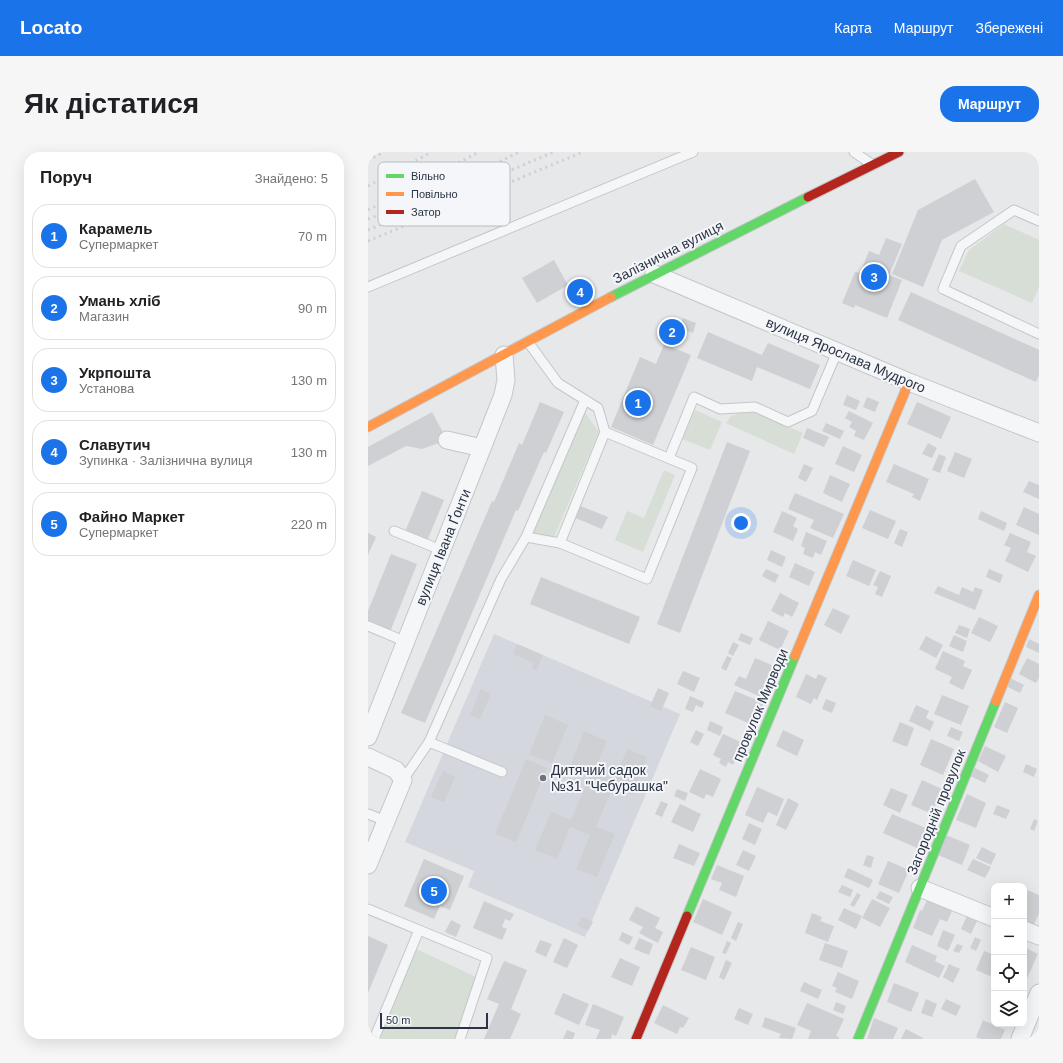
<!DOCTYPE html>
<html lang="uk">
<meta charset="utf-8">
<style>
:root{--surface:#fff;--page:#f6f6f6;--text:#202124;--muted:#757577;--line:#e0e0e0;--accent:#1a73e8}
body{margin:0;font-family:Arial,sans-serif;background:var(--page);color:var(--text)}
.controls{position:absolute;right:12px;bottom:12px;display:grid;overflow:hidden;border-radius:8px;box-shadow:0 4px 16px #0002}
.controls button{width:36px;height:36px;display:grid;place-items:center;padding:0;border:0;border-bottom:1px solid var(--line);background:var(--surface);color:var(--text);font:20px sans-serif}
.scale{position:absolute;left:12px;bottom:10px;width:108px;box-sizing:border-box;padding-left:4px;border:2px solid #2b3445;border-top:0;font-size:11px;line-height:14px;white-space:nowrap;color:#2b3445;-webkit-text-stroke:3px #f4f6f9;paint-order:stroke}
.you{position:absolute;left:373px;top:371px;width:14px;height:14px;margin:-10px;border:3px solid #fff;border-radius:50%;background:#1a73e8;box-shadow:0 0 0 6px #1a73e833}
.badge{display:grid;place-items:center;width:26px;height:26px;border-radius:50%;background:var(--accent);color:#fff;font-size:13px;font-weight:700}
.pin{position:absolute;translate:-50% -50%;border:2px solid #fff;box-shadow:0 1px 4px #0006}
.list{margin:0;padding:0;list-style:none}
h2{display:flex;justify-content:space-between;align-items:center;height:52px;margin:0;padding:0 16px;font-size:17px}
h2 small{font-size:13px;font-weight:400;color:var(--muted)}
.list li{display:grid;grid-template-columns:26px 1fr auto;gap:12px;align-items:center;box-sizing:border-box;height:64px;margin:0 8px 8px;padding:0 8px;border:1px solid var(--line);border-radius:16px}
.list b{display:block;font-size:15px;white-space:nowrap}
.list p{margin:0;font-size:13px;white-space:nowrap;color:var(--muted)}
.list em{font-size:13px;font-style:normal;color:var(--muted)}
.icon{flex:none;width:22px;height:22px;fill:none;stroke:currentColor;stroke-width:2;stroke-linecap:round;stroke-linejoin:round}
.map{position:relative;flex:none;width:671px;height:887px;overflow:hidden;border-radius:16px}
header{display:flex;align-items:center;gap:24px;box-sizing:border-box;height:56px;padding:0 20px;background:var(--accent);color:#fff}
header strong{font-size:19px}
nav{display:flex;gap:22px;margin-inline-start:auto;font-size:14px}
.intro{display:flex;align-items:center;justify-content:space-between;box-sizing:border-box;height:96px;padding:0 24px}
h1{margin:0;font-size:28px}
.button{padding:10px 18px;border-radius:16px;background:var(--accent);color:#fff;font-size:14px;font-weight:700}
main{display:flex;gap:24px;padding:0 24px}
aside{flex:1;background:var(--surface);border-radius:16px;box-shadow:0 4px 16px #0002}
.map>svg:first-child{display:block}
.built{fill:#d4d7dd}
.green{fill:#d6ded6}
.building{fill:#ced0d3}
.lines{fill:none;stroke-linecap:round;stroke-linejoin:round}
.lane-casing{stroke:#c4c6c8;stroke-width:11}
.street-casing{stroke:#c4c6c8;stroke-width:19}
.fast-casing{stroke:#c4c6c8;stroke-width:11}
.slow-casing{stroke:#c4c6c8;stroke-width:11}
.jam-casing{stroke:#c4c6c8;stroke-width:11}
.lane{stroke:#f5f6f7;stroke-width:9}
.street{stroke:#f5f6f7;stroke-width:17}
.fast{stroke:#63d668;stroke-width:9}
.slow{stroke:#ff974d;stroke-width:9}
.jam{stroke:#b3261e;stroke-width:9}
.rail{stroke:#cecfd2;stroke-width:3;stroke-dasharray:2 4;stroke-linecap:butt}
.poi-dot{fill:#6c737f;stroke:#f4f6f9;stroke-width:1.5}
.labels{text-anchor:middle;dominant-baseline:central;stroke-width:4;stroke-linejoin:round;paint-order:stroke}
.street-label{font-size:14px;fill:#2b3445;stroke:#f4f6f9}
.poi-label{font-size:14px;fill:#2b3445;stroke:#f4f6f9;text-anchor:start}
.key{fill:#f4f6f9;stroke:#b8bcc3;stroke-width:1}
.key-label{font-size:11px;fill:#2b3445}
</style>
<header>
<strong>Locato</strong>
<nav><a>Карта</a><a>Маршрут</a><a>Збережені</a></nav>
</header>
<div class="intro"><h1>Як дістатися</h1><a class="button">Маршрут</a></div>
<main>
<aside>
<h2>Поруч<small>Знайдено: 5</small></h2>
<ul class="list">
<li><span class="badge">1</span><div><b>Карамель</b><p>Супермаркет</p></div><em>70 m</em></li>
<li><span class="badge">2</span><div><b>Умань хліб</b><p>Магазин</p></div><em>90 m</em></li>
<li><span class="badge">3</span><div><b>Укрпошта</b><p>Установа</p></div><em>130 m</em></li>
<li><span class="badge">4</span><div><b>Славутич</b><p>Зупинка · Залізнична вулиця</p></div><em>130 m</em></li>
<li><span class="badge">5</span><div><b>Файно Маркет</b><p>Супермаркет</p></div><em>220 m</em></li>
</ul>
</aside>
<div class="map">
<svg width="671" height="887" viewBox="0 0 671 887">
<rect width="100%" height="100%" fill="#e6e8ea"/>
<!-- built -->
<polygon class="built" points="126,482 312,562 217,785 100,735 106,719 37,690"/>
<!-- green -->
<g class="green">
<polygon points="636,72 671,88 671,135 664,151 591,119 601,98"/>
<polygon points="215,258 231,280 183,392 160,384"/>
<polygon points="327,258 354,270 342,298 314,287"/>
<polygon points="382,258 435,281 426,302 358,271 363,264"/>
<polygon points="296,318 307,323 275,400 247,388 259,359 276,366"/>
<polygon points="46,796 108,825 87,887 9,887"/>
</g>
<!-- building -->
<g class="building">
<polygon points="607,27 626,60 574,88 555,135 524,122 550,58"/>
<polygon points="518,86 534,92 521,123 534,128 519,166 487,153 486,156 474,151 487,120 492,121 501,99 511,103"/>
<polygon points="186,108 200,133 169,151 154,126"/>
<polygon points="543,140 671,198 671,224 668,230 530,168"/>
<polygon points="315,166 328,171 325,181 312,176"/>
<polygon points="300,172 312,176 308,188 296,184"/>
<polygon points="340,180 394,203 400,191 452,213 442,237 389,215 384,229 329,206"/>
<polygon points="296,192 323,203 285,293 243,275 272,205 288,212"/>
<polygon points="479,243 492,249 488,258 475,253"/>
<polygon points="499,245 511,250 507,260 495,255"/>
<polygon points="172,250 196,260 178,301 176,300 150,359 148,358 57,571 33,561 124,349 126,350 151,291 154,293"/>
<polygon points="549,250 583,265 573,287 539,272"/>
<polygon points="481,259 505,271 496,288 486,284 488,279 481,275 484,270 477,266"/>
<polygon points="64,260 79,288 54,297 38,294 0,314 0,295"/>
<polygon points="458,271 476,279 472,287 454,279"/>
<polygon points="439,276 461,285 456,295 435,286"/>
<polygon points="359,290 382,299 312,481 289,472"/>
<polygon points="560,291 569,296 564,306 554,302"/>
<polygon points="475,294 494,303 486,320 467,312"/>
<polygon points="587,300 604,307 596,326 579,319"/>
<polygon points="571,302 578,305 572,321 564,318"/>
<polygon points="436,312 445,316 438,330 430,326"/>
<polygon points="526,312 561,327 552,349 544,345 546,342 518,330"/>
<polygon points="462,323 482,332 474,350 455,341"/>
<polygon points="661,329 671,333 671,347 655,340"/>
<polygon points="54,339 76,348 59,389 37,380"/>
<polygon points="427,341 476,362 465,386 442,376 446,368 420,357"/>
<polygon points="210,353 240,365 234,377 205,365"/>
<polygon points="656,355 671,362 671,383 648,373"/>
<polygon points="502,358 528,369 520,387 494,376"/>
<polygon points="414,359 429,366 425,374 430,377 425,389 405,380"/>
<polygon points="613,359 639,371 636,379 610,367"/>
<polygon points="532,377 540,380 534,395 526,391"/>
<polygon points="438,380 459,389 453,403 447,400 445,406 435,402 437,396 433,394"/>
<polygon points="0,381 8,385 0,403"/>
<polygon points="642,381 663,390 659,400 668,404 660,420 637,409 643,396 636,393"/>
<polygon points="403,398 418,405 414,415 399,408"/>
<polygon points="23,402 49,412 22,480 0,471 0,459"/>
<polygon points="485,408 508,418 501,434 478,424"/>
<polygon points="427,411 447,420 441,434 421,425"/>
<polygon points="398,417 411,423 407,431 394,424"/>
<polygon points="621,417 635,423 632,431 618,425"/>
<polygon points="512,419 523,424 514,445 507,442 510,435 505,433"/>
<polygon points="173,425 272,465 261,492 162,452"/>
<polygon points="570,434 591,443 594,435 605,440 607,435 615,438 607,458 566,441"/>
<polygon points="412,441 431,451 424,465 417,461 415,465 403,459"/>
<polygon points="465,456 482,464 473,482 456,473"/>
<polygon points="611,465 630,474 622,490 603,481"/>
<polygon points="400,469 421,479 412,498 391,488"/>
<polygon points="591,473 602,477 599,486 587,481"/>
<polygon points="373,481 385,486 382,493 370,488"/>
<polygon points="586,483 599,489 595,500 581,494"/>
<polygon points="558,484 575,493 568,506 551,497"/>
<polygon points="661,487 671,492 671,501 658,495"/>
<polygon points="365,490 371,493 365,504 360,501"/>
<polygon points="149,492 175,503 169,518 164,516 166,511 145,502"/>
<polygon points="575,499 597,509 595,514 604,518 595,538 581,531 584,525 567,517"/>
<polygon points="359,504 364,506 358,519 353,516"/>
<polygon points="387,506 406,514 393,545 366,533 371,524 378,527"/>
<polygon points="659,506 671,512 671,526 668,531 651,522"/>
<polygon points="315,519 332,526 326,540 309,532"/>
<polygon points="438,522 448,527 450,522 459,526 449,548 446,546 443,552 428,545"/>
<polygon points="640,525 656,533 652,541 636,533"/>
<polygon points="290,536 301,541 293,559 282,554"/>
<polygon points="113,537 123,542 112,567 102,563"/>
<polygon points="367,539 396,551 387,574 357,561"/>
<polygon points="574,543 601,554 593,573 566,562"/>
<polygon points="322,544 336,550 334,556 328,553 325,560 317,557"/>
<polygon points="458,547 468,551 464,561 454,557"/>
<polygon points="637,550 650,556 639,581 626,575"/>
<polygon points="548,553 561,559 558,566 566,570 562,579 541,569"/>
<polygon points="177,563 200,573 184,611 161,602"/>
<polygon points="342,569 355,575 352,584 339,578"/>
<polygon points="532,570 546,576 539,595 524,589"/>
<polygon points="583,575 595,580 591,589 579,584"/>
<polygon points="328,578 336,582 330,594 322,590"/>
<polygon points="415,578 436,588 429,604 408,594"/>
<polygon points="216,579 239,589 226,619 247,628 259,597 279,605 264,643 245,635 228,675 247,682 229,725 208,717 222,683 202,675 189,707 167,698 183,660 203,668 222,623 202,615"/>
<polygon points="355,582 375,591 365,613 360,610 358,615 351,611 353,607 345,603"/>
<polygon points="563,587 586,597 575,623 552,613"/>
<polygon points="617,594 638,604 630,620 610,609"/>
<polygon points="158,607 179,616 148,690 127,682"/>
<polygon points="658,612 669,617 666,625 655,620"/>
<polygon points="607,616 621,623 617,631 602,624"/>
<polygon points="332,617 353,627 345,645 338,642 336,647 321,640"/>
<polygon points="75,619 87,625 76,650 63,645"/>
<polygon points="554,628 574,637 564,662 543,653"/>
<polygon points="389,635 416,647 409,664 400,660 395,671 377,663"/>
<polygon points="523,636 540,643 532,661 515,653"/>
<polygon points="309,637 320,641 317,649 306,644"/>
<polygon points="599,642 618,651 608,676 588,668"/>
<polygon points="420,646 431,652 418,678 408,673"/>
<polygon points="293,649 300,652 294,665 287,662"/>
<polygon points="312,652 333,662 325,680 303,670"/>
<polygon points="629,653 642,658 638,667 625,662"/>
<polygon points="524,662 558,676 549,696 515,681"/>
<polygon points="666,667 670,669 666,679 662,677"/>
<polygon points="381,671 394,677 387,693 374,687"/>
<polygon points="578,683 602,693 594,713 570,703"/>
<polygon points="311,692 332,701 326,714 305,706"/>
<polygon points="614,695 628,702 623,713 608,706"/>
<polygon points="375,698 388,704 381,719 368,713"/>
<polygon points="499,703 506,705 503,716 495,713"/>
<polygon points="56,707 96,724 82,758 72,754 66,767 36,754"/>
<polygon points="605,707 623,715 617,726 599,718"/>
<polygon points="520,709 541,718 531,741 510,732"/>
<polygon points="349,713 376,724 368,745 351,738 354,731 343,727"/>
<polygon points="480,716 505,728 501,736 476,725"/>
<polygon points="474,733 485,738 482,745 470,740"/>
<polygon points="657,737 671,743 671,762 665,774 656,769"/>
<polygon points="512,739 525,745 521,752 508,746"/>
<polygon points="489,741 493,743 486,755 482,753"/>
<polygon points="335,747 364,760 354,783 325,770"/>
<polygon points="504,747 522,756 512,775 494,766"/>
<polygon points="559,748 584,759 579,770 572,767 564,784 545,776 552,758 554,759"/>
<polygon points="116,749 146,762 142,769 137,767 134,775 139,777 134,788 105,776"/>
<polygon points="268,754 292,766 287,776 295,780 290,791 271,781 275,775 261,768"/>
<polygon points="476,756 494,764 488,777 470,768"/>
<polygon points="444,761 454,765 452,769 466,774 460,790 437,781"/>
<polygon points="599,764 609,769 603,782 593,777"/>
<polygon points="214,765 225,770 220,779 209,773"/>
<polygon points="83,768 93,773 88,785 77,780"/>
<polygon points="370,770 375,772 368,789 363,786"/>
<polygon points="575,778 587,783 580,799 569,794"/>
<polygon points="254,780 265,785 261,793 251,788"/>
<polygon points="0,784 20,793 0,841"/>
<polygon points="607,785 613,788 608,799 602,796"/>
<polygon points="196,786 210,793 199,816 185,810"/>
<polygon points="271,786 285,792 281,803 266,797"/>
<polygon points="172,788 184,792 178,805 167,800"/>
<polygon points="359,789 363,791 358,802 354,801"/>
<polygon points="457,791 480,799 474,816 451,808"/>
<polygon points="589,792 595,794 591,801 585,799"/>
<polygon points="544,793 569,804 567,809 577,814 571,826 537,810"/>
<polygon points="323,795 347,805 338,828 313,818"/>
<polygon points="656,795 670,802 656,833"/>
<polygon points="616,799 626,803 626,814 622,824 608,818"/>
<polygon points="252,806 272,815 264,834 243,825"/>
<polygon points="358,808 364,811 356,828 351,825"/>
<polygon points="136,809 159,818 143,857 153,862 142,887 116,887 131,852 119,847"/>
<polygon points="581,812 592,817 585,831 575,825"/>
<polygon points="470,820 491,829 484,847 467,840 469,836 464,834"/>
<polygon points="436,830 454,838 450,847 432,839"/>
<polygon points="526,831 551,841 543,860 519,850"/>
<polygon points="195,841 221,852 211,873 186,862"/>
<polygon points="558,847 569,852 564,865 553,861"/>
<polygon points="578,847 593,854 588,864 573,857"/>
<polygon points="468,850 478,854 475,862 465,858"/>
<polygon points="439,851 476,867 468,884 471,885 471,887 440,887 443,879 429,873"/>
<polygon points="225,852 256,865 248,884 244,882 243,887 228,887 232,878 217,873"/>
<polygon points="295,853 321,866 315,876 312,875 309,882 286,871"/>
<polygon points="371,856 385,862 380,873 366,867"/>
<polygon points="397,865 428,876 424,887 411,886 413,882 394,875"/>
<polygon points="506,866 530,876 525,887 499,887"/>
<polygon points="615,868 637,878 633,887 613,887 608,885"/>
<polygon points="671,874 671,887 665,887"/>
<polygon points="538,877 555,886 554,887 533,887"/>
<polygon points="199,878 207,881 205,887 195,887"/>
</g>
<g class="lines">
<!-- lane casing -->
<g class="lane-casing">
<g id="lane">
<polyline points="486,0 505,13"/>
<polyline points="671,69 646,58 593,94 575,137 671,182"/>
<polyline points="0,135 325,0"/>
<polyline points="160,190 190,231 230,256 237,280 192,391 279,427 324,316 237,280"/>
<polyline points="301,306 326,245 352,257 387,255 420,270 444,259 469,200"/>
<polyline points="26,379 73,398"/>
<polyline points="192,391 158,385 217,248"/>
<polyline points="0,474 36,489"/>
<polyline points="61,590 134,620"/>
<polyline points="35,628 61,590 133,427 158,385"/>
<polyline points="0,662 18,669"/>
<polyline points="0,757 119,806 92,887"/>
<polyline points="6,887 51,778"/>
</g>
</g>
<!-- street casing -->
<g class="street-casing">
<g id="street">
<polyline points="286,122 541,230 671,281"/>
<polyline points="79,288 114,296"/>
<polyline points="0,585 135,243 138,228 136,203"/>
<polyline points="0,605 28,618 35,628 0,713"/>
<polyline points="552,736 626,766"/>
<polyline points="656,778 671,784"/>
<polyline points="652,887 671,841"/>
</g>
</g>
<!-- fast casing -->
<g class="fast-casing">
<g id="fast">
<polyline points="243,145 440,45"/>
<polyline points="319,764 427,504"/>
<polyline points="490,887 628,549"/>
</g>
</g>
<!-- slow casing -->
<g class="slow-casing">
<g id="slow">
<polyline points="0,275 243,145"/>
<polyline points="427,504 541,230"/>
<polyline points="628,549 671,443"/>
</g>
</g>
<!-- jam casing -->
<g class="jam-casing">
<g id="jam">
<polyline points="440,45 531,0"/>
<polyline points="268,887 319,764"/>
</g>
</g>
<!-- lane -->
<use href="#lane" class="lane"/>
<!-- street -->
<use href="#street" class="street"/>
<!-- fast -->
<use href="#fast" class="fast"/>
<!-- slow -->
<use href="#slow" class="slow"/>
<!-- jam -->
<use href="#jam" class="jam"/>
<!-- rail -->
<g class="rail">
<polyline points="0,8 16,0"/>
<polyline points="0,34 64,0"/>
<polyline points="0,58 111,0"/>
<polyline points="0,67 73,39 151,0"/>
<polyline points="0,78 186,0"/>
<polyline points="0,89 215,0"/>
</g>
</g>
<!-- markers -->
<circle class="poi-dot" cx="175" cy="626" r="4"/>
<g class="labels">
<!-- street labels -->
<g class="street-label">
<text transform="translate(300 100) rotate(-27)">Залізнична вулиця</text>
<text transform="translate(478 203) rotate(23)">вулиця Ярослава Мудрого</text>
<text transform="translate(75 395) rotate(-68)">вулиця Івана Ґонти</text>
<text transform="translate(392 553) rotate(-67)">провулок Мирводи</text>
<text transform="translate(568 660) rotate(-68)">Загородній провулок</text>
</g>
<!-- poi labels -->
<g class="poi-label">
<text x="183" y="618">Дитячий садок<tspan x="183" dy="16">№31 "Чебурашка"</tspan></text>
</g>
</g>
<!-- legend -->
<rect x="10" y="10" width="132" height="64" rx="6" class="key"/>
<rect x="18" y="22" width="18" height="4" fill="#63d668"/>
<rect x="18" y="40" width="18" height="4" fill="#ff974d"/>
<rect x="18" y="58" width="18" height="4" fill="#b3261e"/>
<g class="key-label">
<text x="43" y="28">Вільно</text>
<text x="43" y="46">Повільно</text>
<text x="43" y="64">Затор</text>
</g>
</svg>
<div class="controls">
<button>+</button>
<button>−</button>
<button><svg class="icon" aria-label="locate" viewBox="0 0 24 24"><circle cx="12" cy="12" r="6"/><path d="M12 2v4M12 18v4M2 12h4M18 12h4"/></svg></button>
<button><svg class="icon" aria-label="layers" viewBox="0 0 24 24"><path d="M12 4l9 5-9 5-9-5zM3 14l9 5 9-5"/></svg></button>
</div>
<div class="scale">50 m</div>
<div class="you"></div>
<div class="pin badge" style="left:270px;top:251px">1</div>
<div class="pin badge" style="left:304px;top:180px">2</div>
<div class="pin badge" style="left:506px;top:125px">3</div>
<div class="pin badge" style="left:212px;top:140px">4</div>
<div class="pin badge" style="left:66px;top:739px">5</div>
</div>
</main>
